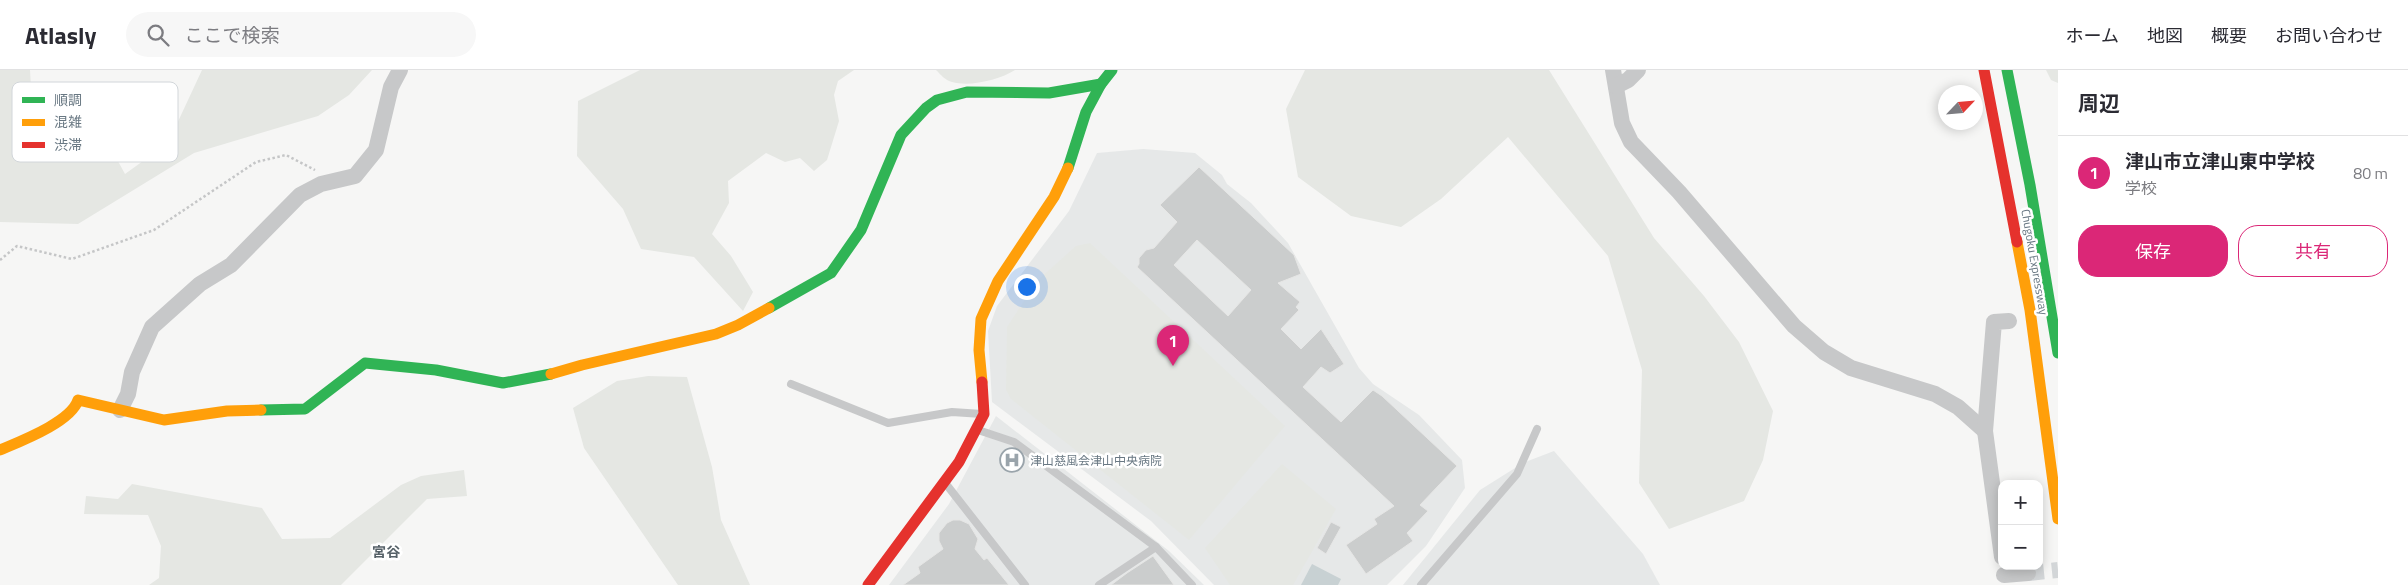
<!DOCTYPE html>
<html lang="ja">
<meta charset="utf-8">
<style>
:root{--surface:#fff;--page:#f7f7f7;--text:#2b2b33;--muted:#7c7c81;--line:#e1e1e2;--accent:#db2777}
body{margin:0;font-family:"Titillium Web","Noto Sans JP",sans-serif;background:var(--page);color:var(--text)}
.controls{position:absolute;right:15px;bottom:15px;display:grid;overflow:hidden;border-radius:10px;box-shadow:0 2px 12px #0003}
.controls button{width:45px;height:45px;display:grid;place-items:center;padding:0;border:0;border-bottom:1px solid var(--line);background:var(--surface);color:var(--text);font:25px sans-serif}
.compass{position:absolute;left:1938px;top:15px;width:45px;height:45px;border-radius:50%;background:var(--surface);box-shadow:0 2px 12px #0003;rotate:64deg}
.you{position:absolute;left:1026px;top:216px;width:18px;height:18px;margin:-12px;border:4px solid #fff;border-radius:50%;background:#1a73e8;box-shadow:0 0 0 8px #1a73e833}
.badge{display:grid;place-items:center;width:32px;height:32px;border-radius:50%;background:var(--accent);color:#fff;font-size:16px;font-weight:700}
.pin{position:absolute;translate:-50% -41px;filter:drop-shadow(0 1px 2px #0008)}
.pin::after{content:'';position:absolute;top:26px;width:18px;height:15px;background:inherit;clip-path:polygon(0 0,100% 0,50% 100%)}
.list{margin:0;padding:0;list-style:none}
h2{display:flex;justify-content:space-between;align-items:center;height:65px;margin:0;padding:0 20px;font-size:21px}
h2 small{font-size:16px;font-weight:400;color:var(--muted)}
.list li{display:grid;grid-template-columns:32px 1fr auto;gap:15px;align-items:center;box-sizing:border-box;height:75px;padding:0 20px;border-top:1px solid var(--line)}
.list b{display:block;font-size:19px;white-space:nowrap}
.list p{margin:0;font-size:16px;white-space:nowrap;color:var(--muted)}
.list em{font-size:16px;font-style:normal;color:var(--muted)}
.actions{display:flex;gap:10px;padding:15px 20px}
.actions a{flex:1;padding:11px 0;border:1px solid var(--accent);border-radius:20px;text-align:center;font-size:18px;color:var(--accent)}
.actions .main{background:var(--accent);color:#fff}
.icon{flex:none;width:28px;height:28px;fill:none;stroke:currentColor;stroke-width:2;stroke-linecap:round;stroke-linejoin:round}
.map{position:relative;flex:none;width:2058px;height:515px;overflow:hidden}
header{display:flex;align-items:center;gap:30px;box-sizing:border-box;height:70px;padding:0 25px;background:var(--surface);border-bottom:1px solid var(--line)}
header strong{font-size:24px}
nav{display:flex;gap:28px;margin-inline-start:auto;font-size:18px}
.search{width:350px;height:45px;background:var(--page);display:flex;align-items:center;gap:12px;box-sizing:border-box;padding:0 18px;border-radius:28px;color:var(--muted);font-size:19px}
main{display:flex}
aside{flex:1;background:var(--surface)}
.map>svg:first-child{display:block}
.built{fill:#e6e8e8}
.green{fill:#e5e7e3}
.water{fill:#c8d1d3}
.building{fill:#cbcdcd;stroke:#e6e6e5;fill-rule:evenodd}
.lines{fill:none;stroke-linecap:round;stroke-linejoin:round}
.street-tunnel{stroke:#d3d6d8;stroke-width:16;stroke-dasharray:16 8;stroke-linecap:butt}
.path{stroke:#c5c6c7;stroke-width:2.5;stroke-dasharray:2.5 2.5;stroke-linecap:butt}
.lane{stroke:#c7c8c9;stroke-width:8}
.street{stroke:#c7c8c9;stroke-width:16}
.fast{stroke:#30b455;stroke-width:11}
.slow{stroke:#ff9f0a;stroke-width:11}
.jam{stroke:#e5322d;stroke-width:11}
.labels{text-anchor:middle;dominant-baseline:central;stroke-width:5;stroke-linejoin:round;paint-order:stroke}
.street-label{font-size:12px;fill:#697883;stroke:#fff}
.poi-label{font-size:12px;fill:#697883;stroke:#fff;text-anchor:start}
.neighbourhood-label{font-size:14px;font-weight:bold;fill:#566168;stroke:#fff}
.key{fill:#fff;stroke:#d2d6da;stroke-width:1}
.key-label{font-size:14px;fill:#697883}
</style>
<header>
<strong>Atlasly</strong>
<div class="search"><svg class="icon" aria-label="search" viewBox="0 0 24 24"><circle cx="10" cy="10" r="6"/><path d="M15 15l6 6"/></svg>ここで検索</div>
<nav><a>ホーム</a><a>地図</a><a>概要</a><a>お問い合わせ</a></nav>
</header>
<main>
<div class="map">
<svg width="2058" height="515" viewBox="0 0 2058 515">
<rect width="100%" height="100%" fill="#f6f6f5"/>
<!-- built -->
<g class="built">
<polygon points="1143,79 1195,83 1222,105 1227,114 1251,133 1288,173 1359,298 1373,314 1419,345 1462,390 1465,418 1426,476 1387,515 1214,515 1151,451 992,332 988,261 997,236 1069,141 1097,83"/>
<polygon points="996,346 1169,481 1204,515 889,515 949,434"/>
<polygon points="1554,381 1643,484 1660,515 1403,515 1480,420 1523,393"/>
</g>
<!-- green -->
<g class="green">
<polygon points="0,0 30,0 31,18 84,29 125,104 168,73 202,0 372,0 349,25 318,46 194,83 78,154 0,152"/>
<polygon points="640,0 854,0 838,11 834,25 839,51 827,90 814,101 800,88 785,92 766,83 728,111 729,133 712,164 731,186 753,222 743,241 694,187 641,179 623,139 577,86 578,31"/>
<path d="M 936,0 L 1015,0 C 999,10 970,17 952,12 C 946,11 940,4 936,0 Z"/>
<polygon points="1305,0 1549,0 1654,168 1704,226 1739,272 1773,341 1763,390 1744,431 1669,459 1639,413 1642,300 1608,186 1508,67 1441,129 1401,157 1351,146 1298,107 1286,39"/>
<polygon points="2046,0 2058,0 2058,13 2051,10"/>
<polygon points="1090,173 1285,356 1189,470 1011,329 1006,320 1007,257 1037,211 1076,176"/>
<polygon points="648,306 687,307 712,397 721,450 750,515 678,515 584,378 573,338 617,311"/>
<polygon points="1282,394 1336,439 1293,515 1230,515 1205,478"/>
<polygon points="464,400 467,426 427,429 341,515 149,515 159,508 161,476 148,445 84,444 86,426 118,429 132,414 262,438 282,469 330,468 401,415 421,406"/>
</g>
<!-- water -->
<polygon class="water" points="1312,494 1341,509 1338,515 1301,515"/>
<!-- building -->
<g class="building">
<path d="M 1199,97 L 1294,185 L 1301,204 L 1278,213 L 1300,232 L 1296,237 L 1299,240 L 1281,259 L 1301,279 L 1321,259 L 1344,294 L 1330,303 L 1321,297 L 1303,317 L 1341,352 L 1373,320 L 1382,326 L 1457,396 L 1420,435 L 1428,441 L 1407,463 L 1413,471 L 1366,504 L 1346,475 L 1377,454 L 1374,449 L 1394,436 L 1137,197 L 1139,194 L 1139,188 L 1146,180 L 1154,178 L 1177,152 L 1160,135 ZM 1197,170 L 1251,220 L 1228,246 L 1174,195 Z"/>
<polygon points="953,450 960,450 969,454 978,469 975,479 984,490 987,488 1009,515 903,515 920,503 918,497 943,479 939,471 939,463 947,453"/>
<polygon points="1331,452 1341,457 1326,484 1317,478"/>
<polygon points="1153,486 1174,515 1111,515 1127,503"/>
</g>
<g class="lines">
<!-- street-tunnel -->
<polyline class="street-tunnel" points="2028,503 2058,500"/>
<!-- path -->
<polyline class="path" points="0,190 17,176 72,189 154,160 256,92 286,85 315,100"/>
<!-- lane -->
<g class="lane">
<polyline points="791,314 888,353 952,342 982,344"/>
<polyline points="978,360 1014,372 1156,477 1192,515"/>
<polyline points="946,414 1025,515"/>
<polyline points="1099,515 1156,477"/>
<polyline points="1421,515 1517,404 1537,359"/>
</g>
<!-- street -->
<g class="street">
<polyline points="1613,0 1622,53 1631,72 1679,122 1794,256 1824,282 1851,298 1935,324 1958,337 1985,361"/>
<polyline points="1616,16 1628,10 1638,0"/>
<polyline points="120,340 128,324 132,302 152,257 200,214 231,195 300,125 321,114 355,106 376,80 391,17 400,0"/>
<polyline points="2002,487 1985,361 1994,252 2009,251"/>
<polyline points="2004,505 2028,503"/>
</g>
<!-- fast -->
<g class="fast">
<polyline points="2007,0 2030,115 2058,283"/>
<polyline points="1068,98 1086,42 1101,14 1112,0"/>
<polyline points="769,238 831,203 861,160 901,65 926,38 937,30 967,22 1049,23 1101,14"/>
<polyline points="261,340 305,339 365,293 436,300 503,313 551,304"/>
</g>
<!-- slow -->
<g class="slow">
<polyline points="2017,172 2030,240 2058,449"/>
<polyline points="551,304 582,295 716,264 738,255 769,238"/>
<polyline points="982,312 979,280 981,249 998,211 1054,127 1068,98"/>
<path d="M 0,380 C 21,371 71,352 78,330 L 164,350 L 227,341 L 261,340"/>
</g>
<!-- jam -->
<g class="jam">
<polyline points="1984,0 2017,172"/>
<polyline points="868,515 959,392 984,344 982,312"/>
</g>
</g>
<!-- icons -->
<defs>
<g id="hospital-ring" transform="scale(1.25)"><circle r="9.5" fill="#fff" stroke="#9aa4ab" stroke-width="1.5"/><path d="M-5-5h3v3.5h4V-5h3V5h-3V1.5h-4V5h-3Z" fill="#9aa4ab"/></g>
</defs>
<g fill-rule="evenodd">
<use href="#hospital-ring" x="1012" y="390"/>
</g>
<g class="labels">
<!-- street labels -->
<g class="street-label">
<text transform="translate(2035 192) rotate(80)">Chugoku Expressway</text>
</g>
<!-- poi labels -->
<g class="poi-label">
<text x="1030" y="390">津山慈風会津山中央病院</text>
</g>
<!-- neighbourhood labels -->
<g class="neighbourhood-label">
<text x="386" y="481">宮谷</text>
</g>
</g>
<!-- legend -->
<rect x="12" y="12" width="166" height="80" rx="8" class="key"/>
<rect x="22" y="27" width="23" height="6" fill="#30b455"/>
<rect x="22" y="49" width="23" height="7" fill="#ff9f0a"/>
<rect x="22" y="72" width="23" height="6" fill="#e5322d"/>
<g class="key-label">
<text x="54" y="35">順調</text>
<text x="54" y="57">混雑</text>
<text x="54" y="80">渋滞</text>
</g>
</svg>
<div class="controls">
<button>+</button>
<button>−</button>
</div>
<svg class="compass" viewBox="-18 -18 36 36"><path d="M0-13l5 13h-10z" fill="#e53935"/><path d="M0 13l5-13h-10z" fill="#7c7c81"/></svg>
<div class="you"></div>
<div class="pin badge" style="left:1173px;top:296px">1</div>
</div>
<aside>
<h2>周辺<small></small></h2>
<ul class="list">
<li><span class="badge">1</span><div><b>津山市立津山東中学校</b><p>学校</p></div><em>80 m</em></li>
</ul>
<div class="actions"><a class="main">保存</a><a>共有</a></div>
</aside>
</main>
